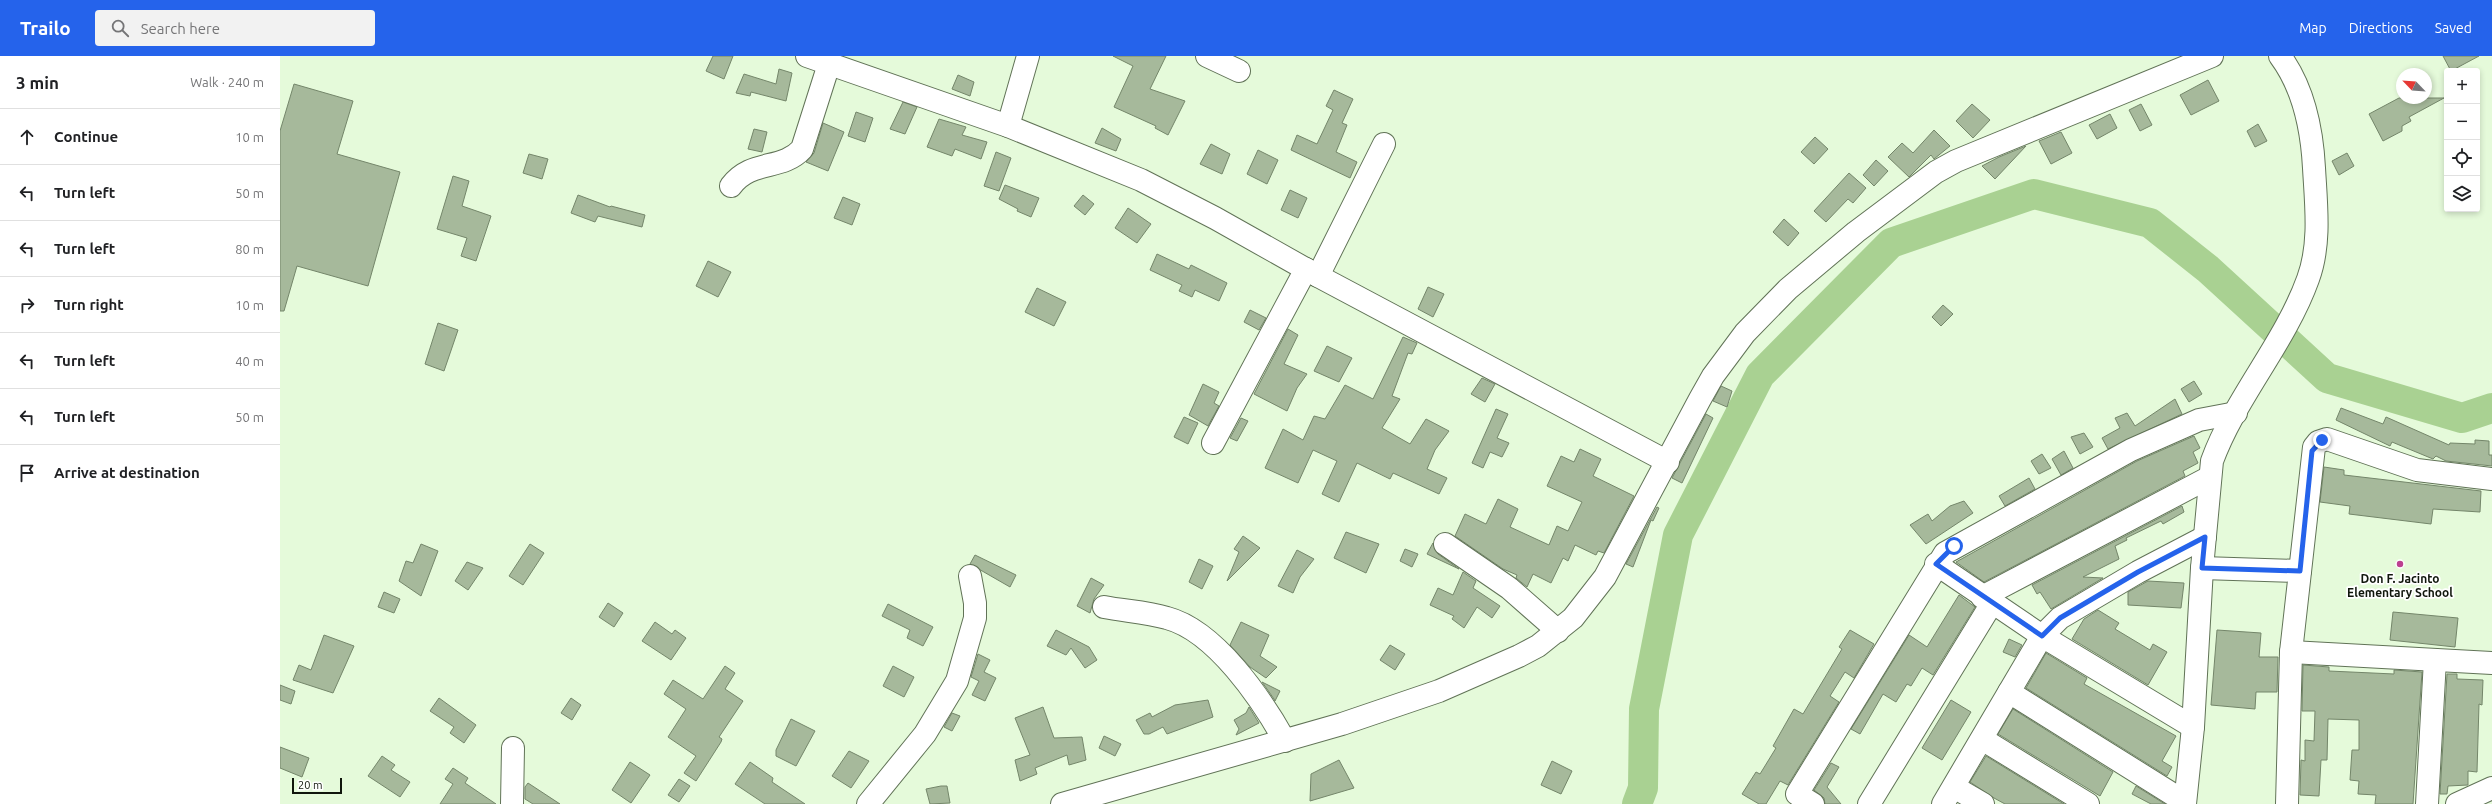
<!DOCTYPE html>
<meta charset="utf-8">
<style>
:root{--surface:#fff;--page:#f2f2f2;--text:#202124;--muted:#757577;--line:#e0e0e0;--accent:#2563eb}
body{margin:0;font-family:Ubuntu,sans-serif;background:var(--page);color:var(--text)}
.controls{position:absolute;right:12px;top:12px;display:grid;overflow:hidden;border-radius:4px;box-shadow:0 2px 6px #0003}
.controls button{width:36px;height:36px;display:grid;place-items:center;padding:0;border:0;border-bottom:1px solid var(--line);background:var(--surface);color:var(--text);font:20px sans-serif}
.compass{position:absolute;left:2116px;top:12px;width:36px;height:36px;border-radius:50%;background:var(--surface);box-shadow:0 2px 6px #0003;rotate:295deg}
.scale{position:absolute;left:12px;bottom:10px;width:50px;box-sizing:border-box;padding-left:4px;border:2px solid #10160c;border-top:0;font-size:11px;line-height:14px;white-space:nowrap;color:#10160c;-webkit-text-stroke:3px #fff;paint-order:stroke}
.stop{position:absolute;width:12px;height:12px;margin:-9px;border:3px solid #2563eb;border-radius:50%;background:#fff}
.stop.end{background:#2563eb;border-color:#fff;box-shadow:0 1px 4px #0008}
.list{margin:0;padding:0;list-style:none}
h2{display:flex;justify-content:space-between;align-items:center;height:52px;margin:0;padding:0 16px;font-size:17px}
h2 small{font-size:13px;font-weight:400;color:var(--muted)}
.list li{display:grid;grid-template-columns:26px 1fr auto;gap:12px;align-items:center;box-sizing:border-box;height:56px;padding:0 16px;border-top:1px solid var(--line)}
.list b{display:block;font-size:15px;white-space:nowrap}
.list em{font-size:13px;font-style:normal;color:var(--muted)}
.icon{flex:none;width:22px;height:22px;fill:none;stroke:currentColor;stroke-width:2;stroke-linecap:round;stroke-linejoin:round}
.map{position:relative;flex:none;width:2212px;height:748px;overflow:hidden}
header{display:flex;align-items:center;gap:24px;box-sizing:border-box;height:56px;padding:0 20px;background:var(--accent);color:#fff}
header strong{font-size:19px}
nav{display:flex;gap:22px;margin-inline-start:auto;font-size:14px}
.search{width:280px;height:36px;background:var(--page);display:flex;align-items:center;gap:10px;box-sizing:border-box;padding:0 14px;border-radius:4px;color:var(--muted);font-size:15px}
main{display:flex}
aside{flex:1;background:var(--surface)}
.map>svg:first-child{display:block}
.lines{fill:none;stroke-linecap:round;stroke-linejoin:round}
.river{stroke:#a9d192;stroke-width:30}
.building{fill:#a6b99b;stroke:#74866a}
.minor-casing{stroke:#617357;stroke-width:24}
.minor{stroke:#fff;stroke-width:22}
.route{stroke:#2563eb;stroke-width:5}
.poi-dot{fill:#bc4090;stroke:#fff;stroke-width:1.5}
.labels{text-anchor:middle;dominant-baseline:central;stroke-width:3.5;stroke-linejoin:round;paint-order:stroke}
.poi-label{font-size:12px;font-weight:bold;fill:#10160c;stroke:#fff}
</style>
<header>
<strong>Trailo</strong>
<div class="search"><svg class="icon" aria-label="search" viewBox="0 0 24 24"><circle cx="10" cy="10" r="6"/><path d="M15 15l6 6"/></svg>Search here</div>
<nav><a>Map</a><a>Directions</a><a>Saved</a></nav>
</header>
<main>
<aside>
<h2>3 min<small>Walk · 240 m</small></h2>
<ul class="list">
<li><svg class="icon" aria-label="ahead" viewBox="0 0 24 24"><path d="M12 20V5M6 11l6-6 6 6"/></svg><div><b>Continue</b></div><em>10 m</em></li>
<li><svg class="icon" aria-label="left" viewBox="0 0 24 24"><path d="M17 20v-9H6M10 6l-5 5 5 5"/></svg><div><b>Turn left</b></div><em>50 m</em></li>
<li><svg class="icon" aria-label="left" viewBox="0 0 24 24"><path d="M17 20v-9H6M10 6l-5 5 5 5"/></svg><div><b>Turn left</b></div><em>80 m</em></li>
<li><svg class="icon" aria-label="right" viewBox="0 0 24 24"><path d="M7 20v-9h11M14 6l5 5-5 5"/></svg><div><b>Turn right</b></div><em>10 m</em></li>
<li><svg class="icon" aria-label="left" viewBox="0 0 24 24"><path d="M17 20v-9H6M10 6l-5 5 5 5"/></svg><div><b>Turn left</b></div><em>40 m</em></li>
<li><svg class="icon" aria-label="left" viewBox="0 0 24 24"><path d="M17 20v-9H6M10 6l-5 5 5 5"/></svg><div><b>Turn left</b></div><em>50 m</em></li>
<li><svg class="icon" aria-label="arrive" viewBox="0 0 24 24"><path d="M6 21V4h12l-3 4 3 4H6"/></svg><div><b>Arrive at destination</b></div></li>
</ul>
</aside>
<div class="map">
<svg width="2212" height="748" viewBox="0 0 2212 748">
<rect width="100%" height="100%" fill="#e5fada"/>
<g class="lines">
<!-- river -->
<polyline class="river" points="1357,748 1363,732 1364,653 1398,479 1480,319 1611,187 1754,138 1870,167 1928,213 2047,322 2182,362 2212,352"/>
</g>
<!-- building -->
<g class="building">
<polygon points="433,0 453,0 444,23 426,15"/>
<polygon points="833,0 886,0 870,33 905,45 888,79 875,72 876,70 834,51 853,10"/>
<polygon points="2163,0 2199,0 2171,15"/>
<polygon points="499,13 512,17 506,45 471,36 470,40 456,37 464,18 496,28"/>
<polygon points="678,19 694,26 690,40 672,33"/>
<polygon points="1928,24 1939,45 1911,59 1900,39"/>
<polygon points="14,28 73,45 57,98 120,116 88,230 17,210 4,255 0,255 0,75"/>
<polygon points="1054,34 1073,43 1062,67 1067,69 1056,96 1077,106 1070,122 1011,94 1017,79 1037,88 1053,54 1046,50"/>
<polygon points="2119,42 2164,42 2129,61 2131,65 2122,70 2122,75 2103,85 2089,58"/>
<polygon points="623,46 637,51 625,78 610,73"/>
<polygon points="1692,48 1710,64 1693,82 1676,65"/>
<polygon points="1861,48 1872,69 1860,75 1849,54"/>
<polygon points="576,56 593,62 585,86 568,80"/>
<polygon points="1830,58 1837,72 1817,83 1809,69"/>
<polygon points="659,63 686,71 682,79 707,86 701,103 675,93 672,100 647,91"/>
<polygon points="543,67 564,76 548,115 526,106 534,97"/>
<polygon points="1978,68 1987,85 1975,91 1967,75"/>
<polygon points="822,72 841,83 836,95 815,87"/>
<polygon points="474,73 487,76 482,96 468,93"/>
<polygon points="1654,74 1670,90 1654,103 1651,99 1629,121 1608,101 1622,87 1633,97"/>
<polygon points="1781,76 1792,97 1771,108 1759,85"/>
<polygon points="1535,81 1548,93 1534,108 1521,96"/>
<polygon points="931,88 950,98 942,118 920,108"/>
<polygon points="1746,90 1715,123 1702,110 1719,101"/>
<polygon points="978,94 998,104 987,128 967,118"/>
<polygon points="716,96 731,102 719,135 704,130"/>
<polygon points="2067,97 2074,110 2059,119 2052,105"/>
<polygon points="249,98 268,103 262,123 243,117"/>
<polygon points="1596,104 1608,115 1594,130 1583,119"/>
<polygon points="1569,117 1586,132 1573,147 1568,143 1546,166 1534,155"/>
<polygon points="173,120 189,125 182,150 211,160 196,205 181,200 187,182 157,173"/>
<polygon points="725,129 759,142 751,161 737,155 738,153 719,143"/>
<polygon points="1010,134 1027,142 1018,162 1001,154"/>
<polygon points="298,139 330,151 331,150 365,159 362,171 318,160 315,166 291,157"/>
<polygon points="803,139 814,148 805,159 794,150"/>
<polygon points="563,141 580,148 572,169 554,162"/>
<polygon points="848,152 871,168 857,187 835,172"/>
<polygon points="1504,163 1519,177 1508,190 1493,176"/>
<polygon points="877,198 909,213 911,209 947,227 939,245 915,234 912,241 899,235 902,229 870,214"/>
<polygon points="428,205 451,216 438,241 416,230"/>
<polygon points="1148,231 1164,238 1153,261 1138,253"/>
<polygon points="757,232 786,246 774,270 745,256"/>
<polygon points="1663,249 1673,258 1661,270 1652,261"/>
<polygon points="970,254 986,262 979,274 964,266"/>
<polygon points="158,267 178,274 164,315 145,308"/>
<polygon points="1008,273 1018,279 1004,308 1027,318 1017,332 1007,355 974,338"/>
<polygon points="1123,281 1137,287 1132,298 1128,297 1112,340 1120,343 1102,372 1130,388 1146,363 1169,375 1155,394 1147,413 1167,422 1159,438 1113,417 1110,423 1077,407 1059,446 1042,438 1057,405 1033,394 1018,427 985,412 1003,373 1023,384 1034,360 1045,363 1065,329 1093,343"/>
<polygon points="1047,290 1072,302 1059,326 1034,315"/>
<polygon points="1202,322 1215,328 1205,346 1191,338"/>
<polygon points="1914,325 1922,338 1909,346 1901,333"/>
<polygon points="923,328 939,336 934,347 939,350 928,370 909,359"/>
<polygon points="1441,330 1452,335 1447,351 1433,345"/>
<polygon points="1895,343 1902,358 1828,393 1822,382 1840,372 1835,362 1847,357 1855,370"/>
<polygon points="2061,352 2103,368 2106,361 2169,389 2170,387 2195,388 2195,384 2209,385 2209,399 2212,399 2212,410 2166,405 2156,400 2153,403 2112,386 2110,390 2056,364"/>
<polygon points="1216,353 1228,358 1217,382 1229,387 1222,401 1210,396 1203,412 1192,407"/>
<polygon points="1426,358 1433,362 1402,427 1392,422"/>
<polygon points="904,361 918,367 908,388 894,381"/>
<polygon points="961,362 968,365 957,385 950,382"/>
<polygon points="1804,377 1813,391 1800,398 1791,381"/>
<polygon points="1914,380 1920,392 1913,396 1918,407 1903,415 1905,420 1704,526 1676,506 1857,405"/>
<polygon points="1300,393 1321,403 1313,420 1354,440 1324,497 1318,495 1316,499 1295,489 1288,505 1283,502 1271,527 1253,518 1247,531 1236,522 1237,519 1223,513 1175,480 1185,458 1206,468 1218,443 1238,453 1230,471 1269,489 1277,470 1288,475 1302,446 1267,430 1281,400 1294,406"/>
<polygon points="1784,395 1793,412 1781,419 1772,403"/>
<polygon points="1762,398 1771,412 1759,418 1751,405"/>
<polygon points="2044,411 2064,414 2064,419 2201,435 2200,456 2153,453 2151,468 2069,458 2070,450 2040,446"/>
<polygon points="1749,422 1755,433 1725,450 1719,440"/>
<polygon points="1684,445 1693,457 1646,488 1630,469 1648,458 1652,465 1670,450"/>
<polygon points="1902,450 1904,456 1883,468 1881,465 1846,482 1847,484 1835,490 1839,503 1803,521 1823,522 1771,553 1760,536 1757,538 1752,529"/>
<polygon points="1377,451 1379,452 1373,465 1371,464 1353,511 1346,508"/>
<polygon points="1066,476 1099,488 1086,517 1054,502"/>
<polygon points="963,480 980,492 947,525 959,496 954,493"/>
<polygon points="1153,487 1158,498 1179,513 1147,498"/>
<polygon points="141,488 158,495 141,540 119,525 126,505 133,507"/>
<polygon points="250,488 264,497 243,529 229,520"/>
<polygon points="1125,493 1138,498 1132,511 1120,505"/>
<polygon points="1017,494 1034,503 1020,521 1013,537 998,530"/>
<polygon points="695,499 736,519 730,531 690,508"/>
<polygon points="919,503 933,510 922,533 909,526"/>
<polygon points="187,506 203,512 188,534 175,525"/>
<polygon points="1183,516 1196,525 1193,532 1220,550 1212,562 1197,551 1184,572 1172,563 1174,560 1150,549 1158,532 1173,539"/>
<polygon points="811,522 824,529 814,543 810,557 797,550"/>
<polygon points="1868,525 1904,527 1901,552 1848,549 1848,536"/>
<polygon points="104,536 120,543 114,557 98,551"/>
<polygon points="1679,539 1695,551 1653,619 1642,612 1631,630 1627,628 1616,646 1603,638 1580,678 1571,673 1629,579 1647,591"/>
<polygon points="328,547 343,557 334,571 319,561"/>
<polygon points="608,548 653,571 643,590 627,582 630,574 602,560"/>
<polygon points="1818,554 1839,567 1835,573 1870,594 1873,588 1887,596 1868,629 1792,583 1804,563"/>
<polygon points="2113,556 2178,562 2175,591 2110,584"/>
<polygon points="375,566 392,578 395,574 406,582 391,604 362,585"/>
<polygon points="961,566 989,579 980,600 997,611 986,622 970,611 950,589"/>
<polygon points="776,574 809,591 817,604 805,612 791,592 786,599 767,590"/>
<polygon points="1570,574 1594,588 1574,622 1565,616 1550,640 1559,646 1508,729 1500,725 1486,748 1479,748 1462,738 1476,716 1480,718 1496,692 1493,690 1514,653 1523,658 1562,593 1559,591"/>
<polygon points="1937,574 1981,577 1979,601 1998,601 1997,636 1976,636 1975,653 1931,649"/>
<polygon points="44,579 74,590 53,637 13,624 19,609 31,614"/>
<polygon points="1729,583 1742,589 1735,601 1723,596"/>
<polygon points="1110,589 1125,598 1115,614 1100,604"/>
<polygon points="1766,597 1807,622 1804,628 1896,680 1882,705 1892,711 1887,720 1746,632"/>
<polygon points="698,598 710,604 704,616 716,622 705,645 692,639 699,625 691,621"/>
<polygon points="2023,609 2049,611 2049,615 2114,618 2114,614 2142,616 2133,748 2095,748 2096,739 2078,738 2079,725 2070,724 2072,694 2079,694 2079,664 2048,663 2047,704 2041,704 2039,740 2020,739 2021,704 2025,705 2025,684 2034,685 2035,655 2022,655"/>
<polygon points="445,610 455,617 445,633 463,645 439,681 442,683 441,686 416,725 404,717 416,700 388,681 406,653 384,638 393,624 423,643"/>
<polygon points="613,610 634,621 624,641 603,630"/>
<polygon points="2167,618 2177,618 2177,623 2203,624 2202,649 2199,648 2197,716 2188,715 2188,729 2168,730 2167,738 2160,738"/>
<polygon points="982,626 1000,635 995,645 994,643"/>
<polygon points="0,629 15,635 11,648 0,644"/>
<polygon points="159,642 196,669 184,687 170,677 174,671 150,655"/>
<polygon points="291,642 301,649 292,664 281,657"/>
<polygon points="928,644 933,661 887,678 883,671 869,678 864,678 856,664 870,657 872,661 895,649"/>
<polygon points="1671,644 1691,656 1662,704 1642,692"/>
<polygon points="763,651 774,682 802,681 806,704 789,709 787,699 755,712 757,718 740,725 735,704 750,699 735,662"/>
<polygon points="969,651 979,667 956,679 959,673 954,664 966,657"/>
<polygon points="1733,653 1833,716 1820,740 1718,678"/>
<polygon points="672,657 680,660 672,675 664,671"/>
<polygon points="511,663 535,675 516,710 496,700 496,694"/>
<polygon points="824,680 841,688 835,700 819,692"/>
<polygon points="0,691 29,702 22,721 0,712"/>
<polygon points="569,695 589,705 571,732 552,720"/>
<polygon points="102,700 115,709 111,714 130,726 120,741 88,720"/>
<polygon points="1706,700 1784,748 1725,748 1714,742 1690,726"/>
<polygon points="1059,704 1074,732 1030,745 1031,718"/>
<polygon points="1272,705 1292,715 1281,738 1261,729"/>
<polygon points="350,706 370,719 351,747 332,734"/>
<polygon points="470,706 493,722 492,726 525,748 485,748 455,728"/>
<polygon points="1551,707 1559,711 1547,731 1561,748 1545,748 1544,742 1534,734"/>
<polygon points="173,712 188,722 185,727 216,748 160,748 173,728 165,723"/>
<polygon points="399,723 410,730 399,746 388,739"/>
<polygon points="248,727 280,748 253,748 245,743 245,731"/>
<polygon points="661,730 667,730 670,747 650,748 646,733"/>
<polygon points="1856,730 1885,748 1871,748 1852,738"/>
</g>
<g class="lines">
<!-- minor casing -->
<g class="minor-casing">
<g id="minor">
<polyline points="527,0 728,70 861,124 935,162 1038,220 1388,406"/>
<polyline points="927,0 959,15"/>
<polyline points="728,70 748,0"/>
<path d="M 451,130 C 471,103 502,115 522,93 L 549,8"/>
<polyline points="1038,220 1104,88"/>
<polyline points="933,387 1026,213"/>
<polyline points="1165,488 1229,532 1278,575"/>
<polyline points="1656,508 1762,580 1913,671"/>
<polyline points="1922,512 2020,515"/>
<polyline points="1702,541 1930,421"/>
<path d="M 824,551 C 844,555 867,556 887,562 C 936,575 982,644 1005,685"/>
<polyline points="2011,596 2212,607"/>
<polyline points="1729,636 1905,746"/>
<polyline points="1702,683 1808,748"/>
<polyline points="1674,731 1703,748"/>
<polyline points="232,748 233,692"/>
<polyline points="588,748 645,678 677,625 695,562 695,547 690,520"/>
<polyline points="782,748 1062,668 1159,635 1239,600 1258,590 1293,562 1325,521 1420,343 1433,320 1465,277 1508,233 1576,176 1656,116 1676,105 1932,0"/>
<polyline points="1533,748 1517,738 1665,497 1851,394 1919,364 1956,357"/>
<polyline points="1589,748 1712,547"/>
<polyline points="1663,748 1762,580 1780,562 1858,516 1925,481"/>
<path d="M 1905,748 L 1913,671 L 1922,512 L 1932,405 C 1955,342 2005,287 2028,223 C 2041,188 2036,148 2034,112 C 2032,74 2023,31 2000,0"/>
<polyline points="2007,748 2011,596 2034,391 2038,386 2047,383 2137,414 2212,423"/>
<polyline points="2147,748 2155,604"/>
<polyline points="2177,748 2212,732"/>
</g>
</g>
<!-- minor -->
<use href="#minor" class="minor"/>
</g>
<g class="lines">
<!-- route -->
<polyline class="route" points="1674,490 1656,508 1762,580 1780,562 1858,516 1925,481 1922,512 2020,515 2032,395 2042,384"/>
</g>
<!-- markers -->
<circle class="poi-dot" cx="2120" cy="508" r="4"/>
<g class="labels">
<!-- poi labels -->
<g class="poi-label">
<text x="2120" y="522">Don F. Jacinto<tspan x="2120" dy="14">Elementary School</tspan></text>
</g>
</g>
</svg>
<div class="controls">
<button>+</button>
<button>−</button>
<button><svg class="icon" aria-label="locate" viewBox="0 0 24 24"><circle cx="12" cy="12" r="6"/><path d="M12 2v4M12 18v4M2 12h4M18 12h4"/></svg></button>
<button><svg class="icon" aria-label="layers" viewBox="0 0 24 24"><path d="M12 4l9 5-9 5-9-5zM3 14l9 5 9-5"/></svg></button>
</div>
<svg class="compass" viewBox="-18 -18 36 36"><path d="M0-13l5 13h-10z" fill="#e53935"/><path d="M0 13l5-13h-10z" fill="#757577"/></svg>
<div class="scale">20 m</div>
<div class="stop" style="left:1674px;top:490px"></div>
<div class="stop end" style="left:2042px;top:384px"></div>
</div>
</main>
